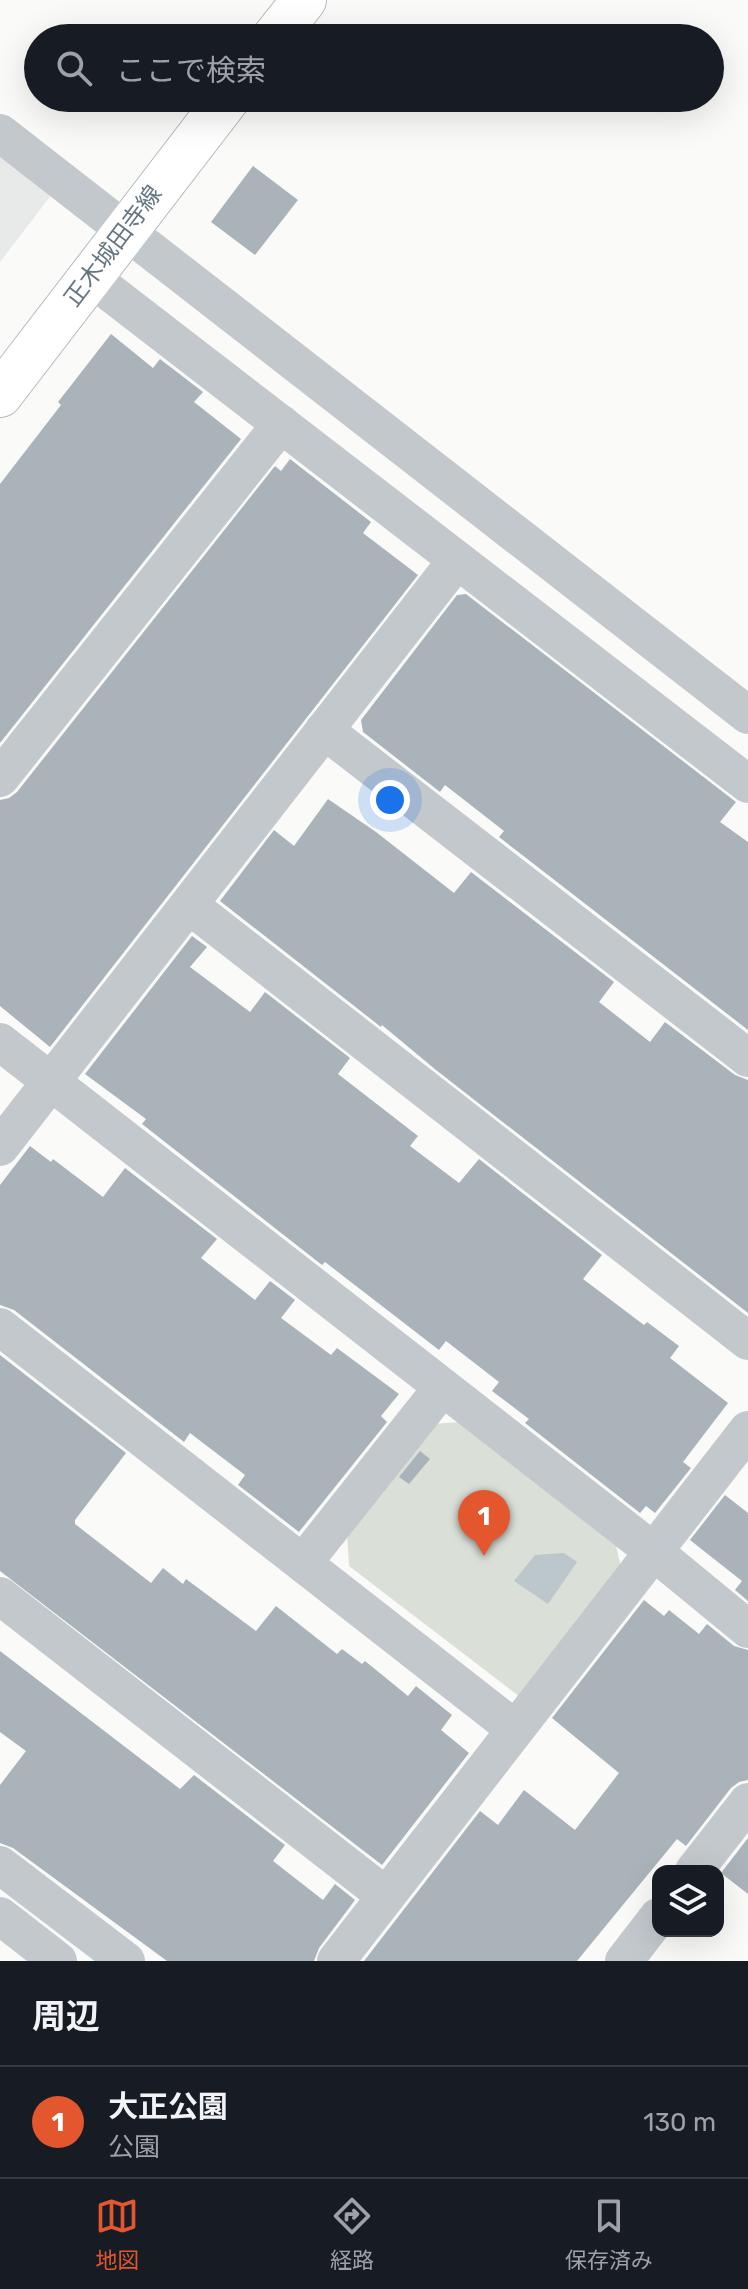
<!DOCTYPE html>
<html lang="ja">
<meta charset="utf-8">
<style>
:root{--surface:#171b24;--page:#20242c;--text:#f1f3f6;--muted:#9ea1a6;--line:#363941;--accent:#e4572e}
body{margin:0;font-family:Rubik,"Noto Sans JP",sans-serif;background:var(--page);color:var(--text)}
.controls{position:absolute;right:24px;bottom:24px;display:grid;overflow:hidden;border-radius:16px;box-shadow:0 8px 32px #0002}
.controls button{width:72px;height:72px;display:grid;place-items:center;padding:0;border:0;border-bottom:2px solid var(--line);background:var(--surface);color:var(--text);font:40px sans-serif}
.you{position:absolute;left:390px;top:800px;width:28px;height:28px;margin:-20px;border:6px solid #fff;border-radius:50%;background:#1a73e8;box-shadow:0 0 0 12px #1a73e833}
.badge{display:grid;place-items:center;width:52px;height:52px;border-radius:50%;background:var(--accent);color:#fff;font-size:26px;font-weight:700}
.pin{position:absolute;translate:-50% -66px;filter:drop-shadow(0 2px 4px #0008)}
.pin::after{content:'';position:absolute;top:42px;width:28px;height:24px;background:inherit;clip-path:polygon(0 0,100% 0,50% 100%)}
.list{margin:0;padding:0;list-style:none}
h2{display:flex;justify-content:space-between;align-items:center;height:104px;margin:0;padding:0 32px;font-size:34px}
h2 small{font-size:26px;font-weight:400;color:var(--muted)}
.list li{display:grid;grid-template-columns:52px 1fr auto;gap:24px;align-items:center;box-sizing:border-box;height:112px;padding:0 32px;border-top:2px solid var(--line)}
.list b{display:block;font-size:30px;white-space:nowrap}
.list p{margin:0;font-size:26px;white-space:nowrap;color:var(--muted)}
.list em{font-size:26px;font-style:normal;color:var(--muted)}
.icon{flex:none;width:44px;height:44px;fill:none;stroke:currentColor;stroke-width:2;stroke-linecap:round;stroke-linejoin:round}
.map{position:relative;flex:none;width:748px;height:1961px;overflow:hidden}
.search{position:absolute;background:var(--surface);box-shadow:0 8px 32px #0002;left:24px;right:24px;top:24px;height:88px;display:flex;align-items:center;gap:20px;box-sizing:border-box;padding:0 28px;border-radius:44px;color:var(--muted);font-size:30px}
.sheet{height:216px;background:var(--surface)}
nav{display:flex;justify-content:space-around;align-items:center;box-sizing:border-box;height:112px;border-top:2px solid var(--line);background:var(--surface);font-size:22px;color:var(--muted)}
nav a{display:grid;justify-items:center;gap:4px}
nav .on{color:var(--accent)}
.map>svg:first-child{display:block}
.built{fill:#e8e9e9}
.green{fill:#dadfd7}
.water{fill:#bbc7cb}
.building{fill:#aab3b9}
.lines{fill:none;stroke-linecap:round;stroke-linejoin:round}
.secondary-casing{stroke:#b3babf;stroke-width:46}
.street{stroke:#c3c8cc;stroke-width:38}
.secondary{stroke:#fff;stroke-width:44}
.labels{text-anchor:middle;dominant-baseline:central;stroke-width:8;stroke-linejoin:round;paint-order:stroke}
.street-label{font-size:24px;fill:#657683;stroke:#fff}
</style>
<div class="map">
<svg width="748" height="1961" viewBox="0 0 748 1961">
<rect width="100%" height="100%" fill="#fafaf8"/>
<!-- built -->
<polygon class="built" points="0,154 52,194 0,262"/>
<!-- green -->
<polygon class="green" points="460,1422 616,1546 621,1567 520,1697 349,1566 347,1532 431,1424"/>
<!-- water -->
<polygon class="water" points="564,1553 577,1562 548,1604 514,1581 535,1555"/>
<!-- building -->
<g class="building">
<polygon points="253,166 298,200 255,255 211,222"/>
<polygon points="111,334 153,368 160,359 203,392 194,402 241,439 0,743 0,484 61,405 58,402"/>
<polygon points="290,459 371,522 363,533 418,575 50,1047 0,1006 0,800 9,798 17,792 275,466 281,471"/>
<polygon points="466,594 736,802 720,822 748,842 748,1030 499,837 504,831 445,785 440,792 363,732 361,720 457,595"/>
<polygon points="328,799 376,832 454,893 471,872 614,982 599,1002 650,1042 665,1022 735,1075 748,1080 748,1313 436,1070 382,1025 381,1027 220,901 274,830 294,846"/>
<polygon points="192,936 207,947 190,967 250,1012 265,992 350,1058 338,1074 418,1136 410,1146 459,1183 479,1159 602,1255 583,1279 644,1325 647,1322 679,1346 670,1358 728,1403 683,1462 691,1468 655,1513 646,1506 640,1513 525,1423 529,1419 492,1391 499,1382 446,1341 439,1350 325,1262 322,1265 142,1124 146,1119 85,1074"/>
<polygon points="30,1146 51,1162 53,1159 103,1197 125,1168 217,1239 201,1258 255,1300 270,1281 295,1300 281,1318 331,1355 337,1348 399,1394 381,1416 387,1422 299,1532 238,1485 245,1475 190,1433 184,1442 14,1310 0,1305 0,1185"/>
<polygon points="0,1355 126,1453 75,1520 75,1524 151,1583 163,1568 183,1584 186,1579 256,1631 276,1606 337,1654 342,1649 362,1664 365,1661 408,1696 416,1686 452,1715 441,1730 469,1753 382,1865 0,1571"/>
<polygon points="420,1451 430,1459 409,1484 399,1477"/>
<polygon points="725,1495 748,1513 748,1601 735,1590 742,1581 690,1540"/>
<polygon points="644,1600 664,1616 669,1610 699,1634 707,1624 734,1646 748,1650 748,1780 739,1782 731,1788 686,1846 677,1839 577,1961 364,1961 480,1811 498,1825 524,1790 575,1830 619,1773 552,1718"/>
<polygon points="0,1651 180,1789 194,1775 285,1845 273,1861 323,1900 335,1884 355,1900 319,1948 314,1961 167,1961 13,1848 0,1843 0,1785 26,1751 0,1732"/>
<polygon points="748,1838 748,1894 721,1873"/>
</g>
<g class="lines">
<!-- secondary casing -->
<g class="secondary-casing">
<g id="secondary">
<polyline points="274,38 304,0"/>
<polyline points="0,395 228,98"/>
</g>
</g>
<!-- street -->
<g class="street">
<polyline points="0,133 748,715"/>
<polyline points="90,277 748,784"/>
<polyline points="324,730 748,1058"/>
<polyline points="0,778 281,424"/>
<polyline points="189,905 748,1341"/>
<polyline points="0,1042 653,1551 748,1629"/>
<polyline points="0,1147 457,560"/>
<polyline points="0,1327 515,1729"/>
<polyline points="303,1563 442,1388"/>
<polyline points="0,1596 386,1896"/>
<polyline points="0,1865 126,1961"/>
<polyline points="694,1871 748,1802"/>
<polyline points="0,1916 58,1961"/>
<polyline points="336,1961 748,1430"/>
<polyline points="624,1961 658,1917"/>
</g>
<!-- secondary -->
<use href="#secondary" class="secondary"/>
</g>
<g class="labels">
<!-- street labels -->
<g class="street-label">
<text transform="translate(113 246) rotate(-53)">正木城田寺線</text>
</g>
</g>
</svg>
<div class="controls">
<button><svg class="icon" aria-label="layers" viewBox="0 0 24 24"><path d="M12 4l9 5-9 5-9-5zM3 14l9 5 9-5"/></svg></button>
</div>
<div class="you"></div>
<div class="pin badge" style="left:484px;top:1556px">1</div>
<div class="search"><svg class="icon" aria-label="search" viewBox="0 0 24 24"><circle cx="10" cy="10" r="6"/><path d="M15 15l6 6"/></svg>ここで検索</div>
</div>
<section class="sheet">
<h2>周辺<small></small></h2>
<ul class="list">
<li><span class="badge">1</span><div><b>大正公園</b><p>公園</p></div><em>130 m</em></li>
</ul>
</section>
<nav>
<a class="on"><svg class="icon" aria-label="map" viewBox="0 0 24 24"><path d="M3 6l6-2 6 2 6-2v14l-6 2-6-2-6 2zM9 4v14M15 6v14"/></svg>地図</a>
<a><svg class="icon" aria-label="directions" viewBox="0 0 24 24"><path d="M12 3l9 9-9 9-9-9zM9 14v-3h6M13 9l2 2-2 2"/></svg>経路</a>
<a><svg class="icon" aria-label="saved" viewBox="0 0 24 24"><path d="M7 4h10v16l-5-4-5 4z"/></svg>保存済み</a>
</nav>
